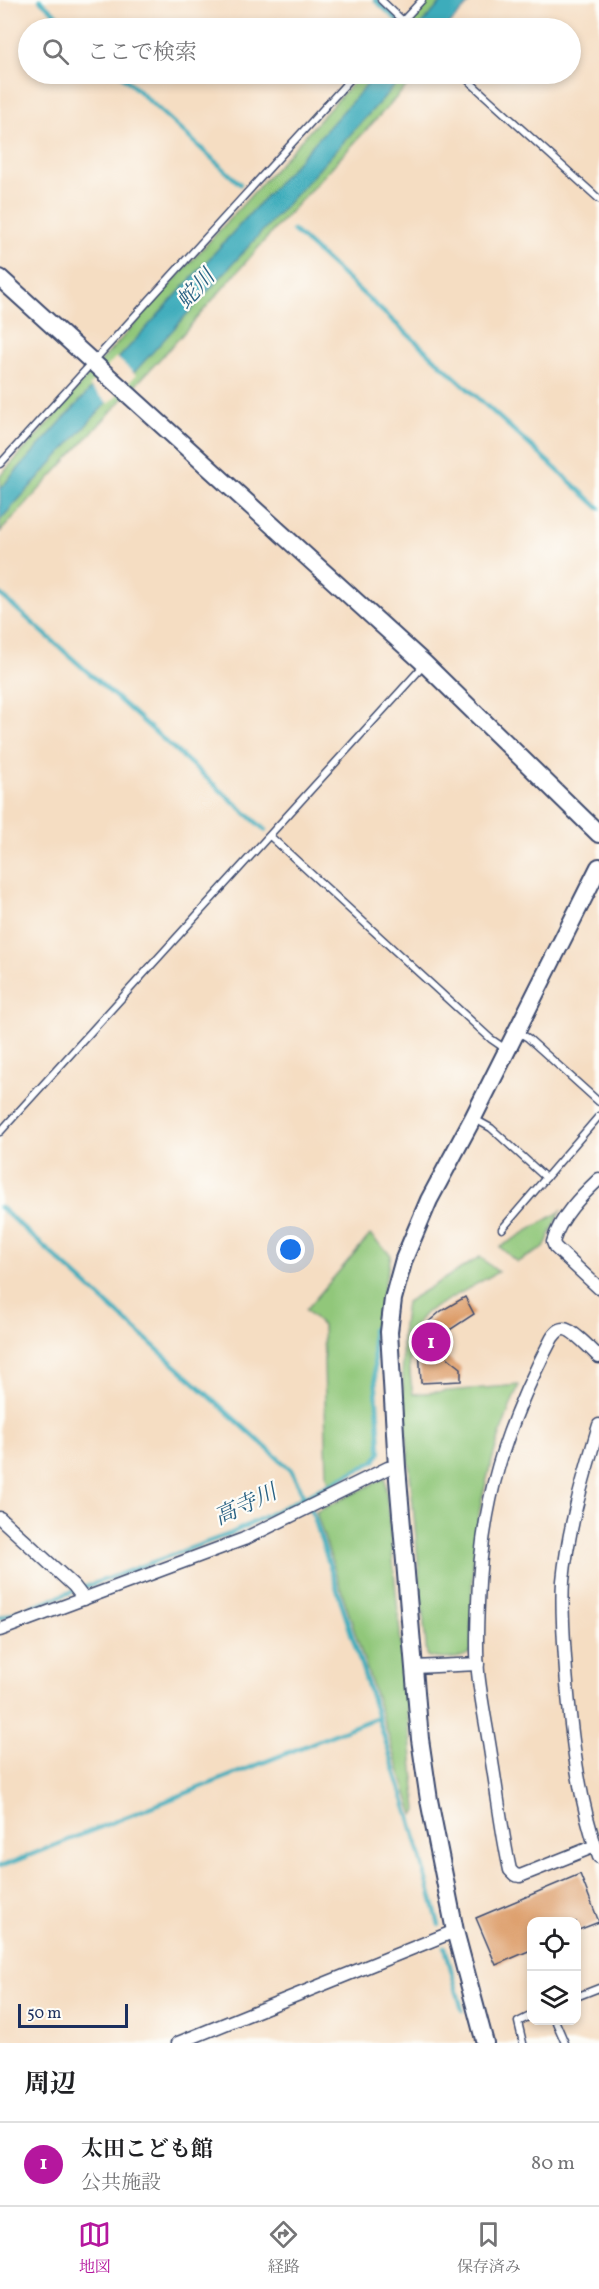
<!DOCTYPE html>
<html lang="ja">
<meta charset="utf-8">
<style>
:root{--surface:#fff;--page:#f2f2f2;--text:#202124;--muted:#757577;--line:#e0e0e0;--accent:#b5179e}
body{margin:0;font-family:Vollkorn,"Noto Serif JP",serif;background:var(--page);color:var(--text)}
.controls{position:absolute;right:18px;bottom:18px;display:grid;overflow:hidden;border-radius:12px;box-shadow:0 3px 9px #0003}
.controls button{width:54px;height:54px;display:grid;place-items:center;padding:0;border:0;border-bottom:2px solid var(--line);background:var(--surface);color:var(--text);font:30px sans-serif}
.scale{position:absolute;left:18px;bottom:15px;width:110px;box-sizing:border-box;padding-left:6px;border:3px solid #1b2f5e;border-top:0;font-size:16px;line-height:21px;white-space:nowrap;color:#1b2f5e;-webkit-text-stroke:4px #fdfcf7;paint-order:stroke}
.you{position:absolute;left:291px;top:1250px;width:21px;height:21px;margin:-15px;border:4px solid #fff;border-radius:50%;background:#1a73e8;box-shadow:0 0 0 9px #1a73e833}
.badge{display:grid;place-items:center;width:39px;height:39px;border-radius:50%;background:var(--accent);color:#fff;font-size:20px;font-weight:700}
.pin{position:absolute;translate:-50% -50%;border:3px solid #fff;box-shadow:0 2px 6px #0006}
.list{margin:0;padding:0;list-style:none}
h2{display:flex;justify-content:space-between;align-items:center;height:78px;margin:0;padding:0 24px;font-size:26px}
h2 small{font-size:20px;font-weight:400;color:var(--muted)}
.list li{display:grid;grid-template-columns:39px 1fr auto;gap:18px;align-items:center;box-sizing:border-box;height:84px;padding:0 24px;border-top:2px solid var(--line)}
.list b{display:block;font-size:22px;white-space:nowrap}
.list p{margin:0;font-size:20px;white-space:nowrap;color:var(--muted)}
.list em{font-size:20px;font-style:normal;color:var(--muted)}
.icon{flex:none;width:33px;height:33px;fill:none;stroke:currentColor;stroke-width:2;stroke-linecap:round;stroke-linejoin:round}
.map{position:relative;flex:none;width:599px;height:2043px;overflow:hidden}
.search{position:absolute;background:var(--surface);box-shadow:0 3px 9px #0003;left:18px;right:18px;top:18px;height:66px;display:flex;align-items:center;gap:15px;box-sizing:border-box;padding:0 21px;border-radius:33px;color:var(--muted);font-size:22px}
.sheet{height:162px;background:var(--surface)}
nav{display:flex;justify-content:space-around;align-items:center;box-sizing:border-box;height:84px;border-top:2px solid var(--line);background:var(--surface);font-size:16px;color:var(--muted)}
nav a{display:grid;justify-items:center;gap:3px}
nav .on{color:var(--accent)}
.map>svg:first-child{display:block}
.green{fill:#91c77a;stroke:#567b6c;stroke-width:1.5}
.water{fill:#3dacbb;stroke:#2c6e8c;stroke-width:1.5}
.pier{fill:#f5ddc2}
.lines{fill:none;stroke-linecap:round;stroke-linejoin:round}
.stream{stroke:#3dacbb;stroke-width:4.5}
.building{fill:#db9963}
.lane-casing{stroke:#3c496d;stroke-width:9}
.street-casing{stroke:#3c496d;stroke-width:15}
.secondary-casing{stroke:#3c496d;stroke-width:20}
.lane{stroke:#fff;stroke-width:6}
.street{stroke:#fff;stroke-width:12}
.secondary{stroke:#fff;stroke-width:16}
.labels{text-anchor:middle;dominant-baseline:central;stroke-width:4.5;stroke-linejoin:round;paint-order:stroke}
.water-label{font-size:22px;font-style:italic;fill:#296183;stroke:#fdfcf7}
</style>
<div class="map">
<svg width="599" height="2043" viewBox="0 0 599 2043">
<rect width="100%" height="100%" fill="#fdfcf7"/>
<filter id="ink" filterUnits="userSpaceOnUse"><feTurbulence type="fractalNoise" baseFrequency=".0167" numOctaves="2"/><feDisplacementMap in="SourceGraphic" scale="12" xChannelSelector="R" yChannelSelector="G"/><feConvolveMatrix kernelMatrix="1 2 1 2 8 2 1 2 1" color-interpolation-filters="sRGB"/></filter>
<filter id="wash" filterUnits="userSpaceOnUse"><feTurbulence type="fractalNoise" baseFrequency=".008" numOctaves="4" result="noise"/><feDisplacementMap in="SourceGraphic" scale="24" xChannelSelector="R" yChannelSelector="G"/><feGaussianBlur stdDeviation="1.35" result="paint"/><feColorMatrix in="noise" values="0 0 0 0 0 0 0 0 0 0 0 0 0 0 0 0 0 1.4 0 .05"/><feComposite in="paint" operator="in"/></filter>
<g filter="url(#wash)">
<rect width="100%" height="100%" fill="#f5ddc2"/>
<!-- green -->
<g class="green">
<polygon points="428,0 444,0 418,28 402,28"/>
<polygon points="361,74 377,74 0,489 0,476 64,406 83,381"/>
<polygon points="405,74 418,74 280,223 181,336 0,532 0,520"/>
<polygon points="561,1211 544,1248 517,1262 500,1247"/>
<polygon points="370,1235 391,1255 376,1324 372,1330 380,1452 370,1464 330,1484 327,1477 323,1326 306,1310"/>
<path d="M 480,1257 L 498,1272 L 426,1312 C 405,1331 408,1368 413,1394 L 519,1385 C 497,1436 475,1509 473,1564 C 471,1593 472,1623 471,1652 C 462,1660 438,1660 427,1656 L 403,1397 L 402,1334 L 406,1302 Z"/>
<polygon points="385,1478 417,1810 414,1815 316,1512"/>
</g>
<!-- water -->
<g class="water">
<polygon points="444,0 472,0 446,28 418,28"/>
<polygon points="377,74 405,74 0,520 0,489"/>
</g>
<!-- pier -->
<polygon class="pier" points="116,357 136,375 109,404 89,386"/>
<g class="lines">
<!-- stream -->
<g class="stream">
<polyline points="40,0 71,28"/>
<polyline points="375,0 406,28"/>
<polyline points="120,74 240,184"/>
<polyline points="293,230 599,508"/>
<polyline points="0,594 265,830"/>
<polyline points="0,1207 291,1470 314,1517 411,1821 439,1925"/>
<polyline points="0,1618 232,1533 375,1461 380,1452 380,1447 372,1330 375,1328"/>
<polyline points="0,1867 378,1717"/>
<polyline points="445,1947 462,2010"/>
</g>
</g>
<g id="blocks">
<!-- building -->
<g class="building">
<polygon points="465,1297 474,1314 448,1331 444,1339 443,1348 447,1357 461,1368 461,1381 421,1383 419,1345 420,1334 425,1325 441,1311"/>
<polygon points="580,1874 599,1922 576,1931 576,1922 531,1922 531,1950 496,1965 476,1918"/>
</g>
</g>
</g>
<g filter="url(#ink)">
<use href="#blocks" fill-opacity="0" stroke="#3c496d" stroke-width="1.5"/>
<g class="lines">
<!-- lane casing -->
<g class="lane-casing">
<g id="lane">
<polyline points="381,0 403,21"/>
<polyline points="396,28 422,0"/>
<polyline points="461,74 599,199"/>
<polyline points="0,464 355,74"/>
<polyline points="270,836 491,1039 507,1050"/>
<polyline points="518,1032 528,1038 599,1102"/>
<polyline points="473,1118 491,1128 546,1178"/>
<polyline points="0,1132 425,664"/>
<polyline points="502,1229 599,1116"/>
<polyline points="576,1997 599,1988"/>
<polyline points="555,2020 565,2043"/>
<polyline points="523,2043 518,2022 532,2015"/>
</g>
</g>
<!-- street casing -->
<g class="street-casing">
<g id="street">
<path d="M 599,1179 C 581,1196 560,1217 553,1242 L 555,1247 L 599,1288"/>
<path d="M 599,1425 C 584,1476 568,1528 563,1581 C 561,1611 564,1642 566,1672 C 571,1733 578,1799 599,1857"/>
<polyline points="0,1518 74,1586 84,1599"/>
<polyline points="0,1630 244,1539 388,1468 397,1467"/>
<polyline points="415,1667 478,1664"/>
<path d="M 595,1846 L 520,1876 L 515,1875 L 510,1870 C 502,1834 498,1798 492,1762 C 488,1732 481,1702 478,1672 C 476,1649 477,1626 478,1603 C 481,1502 505,1427 552,1338 C 555,1334 558,1329 564,1329 C 572,1329 593,1351 599,1357"/>
<polyline points="178,2043 455,1931"/>
</g>
</g>
<!-- secondary casing -->
<g class="secondary-casing">
<g id="secondary">
<polyline points="0,278 425,664 599,834"/>
<polyline points="485,2043 455,1931 429,1800 420,1739 397,1467 389,1332 393,1299 404,1259 429,1200 473,1118 599,867"/>
</g>
</g>
<!-- lane -->
<use href="#lane" class="lane"/>
<!-- street -->
<use href="#street" class="street"/>
<!-- secondary -->
<use href="#secondary" class="secondary"/>
</g>
</g>
<g class="labels">
<!-- water labels -->
<g class="water-label">
<text transform="translate(197 290) rotate(-48)">蛇川</text>
<text transform="translate(246 1506) rotate(-25)">高寺川</text>
</g>
</g>
</svg>
<div class="controls">
<button><svg class="icon" aria-label="locate" viewBox="0 0 24 24"><circle cx="12" cy="12" r="6"/><path d="M12 2v4M12 18v4M2 12h4M18 12h4"/></svg></button>
<button><svg class="icon" aria-label="layers" viewBox="0 0 24 24"><path d="M12 4l9 5-9 5-9-5zM3 14l9 5 9-5"/></svg></button>
</div>
<div class="scale">50 m</div>
<div class="you"></div>
<div class="pin badge" style="left:431px;top:1342px">1</div>
<div class="search"><svg class="icon" aria-label="search" viewBox="0 0 24 24"><circle cx="10" cy="10" r="6"/><path d="M15 15l6 6"/></svg>ここで検索</div>
</div>
<section class="sheet">
<h2>周辺<small></small></h2>
<ul class="list">
<li><span class="badge">1</span><div><b>太田こども館</b><p>公共施設</p></div><em>80 m</em></li>
</ul>
</section>
<nav>
<a class="on"><svg class="icon" aria-label="map" viewBox="0 0 24 24"><path d="M3 6l6-2 6 2 6-2v14l-6 2-6-2-6 2zM9 4v14M15 6v14"/></svg>地図</a>
<a><svg class="icon" aria-label="directions" viewBox="0 0 24 24"><path d="M12 3l9 9-9 9-9-9zM9 14v-3h6M13 9l2 2-2 2"/></svg>経路</a>
<a><svg class="icon" aria-label="saved" viewBox="0 0 24 24"><path d="M7 4h10v16l-5-4-5 4z"/></svg>保存済み</a>
</nav>
